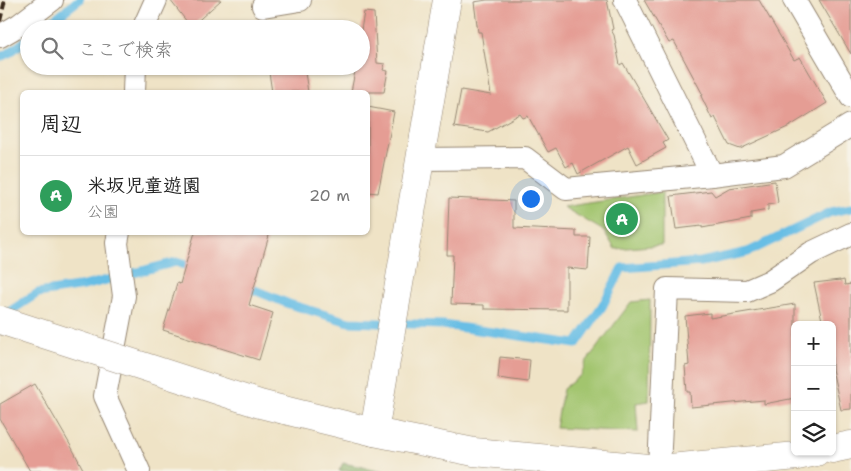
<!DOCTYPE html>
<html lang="ja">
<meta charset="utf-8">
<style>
:root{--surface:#fff;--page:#f6f6f6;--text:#222;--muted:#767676;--line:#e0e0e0;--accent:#d1495b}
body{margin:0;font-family:"Shantell Sans","Klee One",sans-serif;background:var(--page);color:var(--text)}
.controls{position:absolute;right:15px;bottom:15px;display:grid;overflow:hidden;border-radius:8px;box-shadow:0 1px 4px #0004}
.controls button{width:45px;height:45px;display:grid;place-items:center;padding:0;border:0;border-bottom:1px solid var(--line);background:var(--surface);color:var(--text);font:25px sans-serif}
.you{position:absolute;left:530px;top:198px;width:18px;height:18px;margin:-12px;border:4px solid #fff;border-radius:50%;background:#1a73e8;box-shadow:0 0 0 8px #1a73e833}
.badge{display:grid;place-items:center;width:32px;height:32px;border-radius:50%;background:var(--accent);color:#fff;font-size:16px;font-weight:700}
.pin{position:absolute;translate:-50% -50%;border:2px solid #fff;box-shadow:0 1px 5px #0006}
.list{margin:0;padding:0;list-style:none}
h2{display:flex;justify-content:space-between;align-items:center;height:65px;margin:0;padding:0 20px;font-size:21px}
h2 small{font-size:16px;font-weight:400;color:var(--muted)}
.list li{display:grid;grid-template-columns:32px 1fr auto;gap:15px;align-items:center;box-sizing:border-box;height:80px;padding:0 20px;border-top:1px solid var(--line)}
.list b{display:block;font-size:19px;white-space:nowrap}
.list p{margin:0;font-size:16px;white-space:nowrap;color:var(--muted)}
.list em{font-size:16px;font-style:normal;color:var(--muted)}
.icon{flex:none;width:28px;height:28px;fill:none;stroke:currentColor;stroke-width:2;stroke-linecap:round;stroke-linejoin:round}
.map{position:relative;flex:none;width:851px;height:471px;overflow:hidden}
.search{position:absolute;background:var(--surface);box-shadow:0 1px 4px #0004;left:20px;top:20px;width:350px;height:55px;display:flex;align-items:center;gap:12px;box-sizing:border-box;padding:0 18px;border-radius:28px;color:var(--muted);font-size:19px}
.panel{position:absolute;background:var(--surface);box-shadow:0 1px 4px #0004;left:20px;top:90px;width:350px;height:145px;border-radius:8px}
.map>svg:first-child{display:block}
.green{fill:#a2c56e;stroke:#6e7846}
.forest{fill:#81aa61;stroke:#5e6a40}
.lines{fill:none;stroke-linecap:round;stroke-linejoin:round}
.stream{stroke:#68bee5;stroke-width:9}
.building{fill:#e59d94}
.minor-casing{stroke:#958672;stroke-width:24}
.tertiary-casing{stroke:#958672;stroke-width:29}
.minor{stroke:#fff;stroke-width:22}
.tertiary{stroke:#fff;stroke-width:28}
.rail{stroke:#3b2a1e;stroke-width:4;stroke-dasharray:8 4;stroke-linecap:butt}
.tertiary-bridge-casing{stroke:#958672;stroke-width:29;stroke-linecap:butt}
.tertiary-bridge{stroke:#fff;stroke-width:28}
</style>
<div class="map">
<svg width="851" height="471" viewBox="0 0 851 471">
<rect width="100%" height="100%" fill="#f7f3e8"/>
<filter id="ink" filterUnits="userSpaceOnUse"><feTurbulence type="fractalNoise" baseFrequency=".02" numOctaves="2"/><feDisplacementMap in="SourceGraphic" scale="10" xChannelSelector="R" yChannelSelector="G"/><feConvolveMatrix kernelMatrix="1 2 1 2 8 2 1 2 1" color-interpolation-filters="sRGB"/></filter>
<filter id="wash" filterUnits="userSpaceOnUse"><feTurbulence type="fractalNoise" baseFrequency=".0096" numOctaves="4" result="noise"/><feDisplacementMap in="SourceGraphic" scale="20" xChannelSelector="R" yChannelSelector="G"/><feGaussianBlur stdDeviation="1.12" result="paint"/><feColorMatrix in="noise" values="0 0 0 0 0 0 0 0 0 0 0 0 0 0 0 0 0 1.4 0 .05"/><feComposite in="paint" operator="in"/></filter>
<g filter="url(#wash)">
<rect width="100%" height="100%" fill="#efe3c6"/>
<!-- green -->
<g class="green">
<polygon points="662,192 662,245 615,249 604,231 563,207"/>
<polygon points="650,300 649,401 636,403 638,432 556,428 563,389 581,375 586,362 631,302"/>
</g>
<!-- forest -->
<polygon class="forest" points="343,463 384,471 339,471"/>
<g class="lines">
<!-- stream -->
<g class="stream">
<polyline points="41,29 79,0"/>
<polyline points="0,57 9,53 29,38"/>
<polyline points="242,285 289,304 349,322 443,325 576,344 602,307 622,268 701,262 748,252 831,212 851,208"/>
<polyline points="4,315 38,293 84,286 176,262 195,268"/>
</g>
</g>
<g id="blocks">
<!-- building -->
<g class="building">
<polygon points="170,0 221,0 191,27"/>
<polygon points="487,0 607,0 613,29 611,30 614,35 620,65 623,63 668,140 663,143 666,148 637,164 628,146 578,174 573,163 566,167 556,148 548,152 528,116 523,118 520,114 488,132 454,127 461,90 491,95 481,32 478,32 474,2"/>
<polygon points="644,0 759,0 794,60 800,57 827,103 790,126 740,149 729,145 715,117 712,119 701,96 703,95 674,41 669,43"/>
<polygon points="819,0 851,0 851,54"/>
<polygon points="364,12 374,13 377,63 385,64 383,70 388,71 384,92 351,92 356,66 361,66 361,30"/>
<polygon points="268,66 304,66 308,92 272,92"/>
<polygon points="368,107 394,112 378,193 368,192"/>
<polygon points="775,181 778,203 768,205 768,210 751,213 751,219 702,228 702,226 676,229 671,196 711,191 715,196 729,188"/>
<polygon points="449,198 514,201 514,228 576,231 576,237 590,237 588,270 567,268 567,310 484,309 484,305 451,304 453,255 447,255"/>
<polygon points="195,232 270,232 249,305 273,313 259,360 163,330 177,283 180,284"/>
<polygon points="840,280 840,281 844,280 845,285 851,284 851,409 841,410 832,369 832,325 823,325 814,283"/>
<polygon points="795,304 795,398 764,404 764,400 691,407 690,392 687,392 685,366 689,365 685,316 710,313 710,318"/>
<polygon points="500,357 530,360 528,382 498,378"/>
<polygon points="35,384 72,448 84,471 30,471 0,419 0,404"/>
</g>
</g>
</g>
<g filter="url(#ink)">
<use href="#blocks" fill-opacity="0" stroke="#958672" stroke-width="1"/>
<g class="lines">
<!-- minor casing -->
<g class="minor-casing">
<g id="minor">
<polyline points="625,0 712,175"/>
<polyline points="794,0 851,97"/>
<polyline points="263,6 300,0"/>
<polyline points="143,29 156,0"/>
<polyline points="0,36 19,25 52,0"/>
<polyline points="134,92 135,66"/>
<polyline points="420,159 525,158 566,189 712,175 784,166 851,125"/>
<polyline points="119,232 117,243 124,296 105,396 139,471"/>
<polyline points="659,469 667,289 747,291 770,281 811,253 851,234"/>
</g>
</g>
<!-- tertiary casing -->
<g class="tertiary-casing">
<g id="tertiary">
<polyline points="284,410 374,432 474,452 659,469 797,456 816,452"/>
<polyline points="374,432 447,0"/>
<polyline points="832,449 851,445"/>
</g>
</g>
<!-- minor -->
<use href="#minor" class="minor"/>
<!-- tertiary -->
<use href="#tertiary" class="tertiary"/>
<!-- rail -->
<polyline class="rail" points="0,21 5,0"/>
<!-- tertiary-bridge casing -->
<g class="tertiary-bridge-casing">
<polyline id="tertiary-bridge" points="0,320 260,404 284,410"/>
</g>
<!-- tertiary-bridge -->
<use href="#tertiary-bridge" class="tertiary-bridge"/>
</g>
</g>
</svg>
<div class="controls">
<button>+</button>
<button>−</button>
<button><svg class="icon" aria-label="layers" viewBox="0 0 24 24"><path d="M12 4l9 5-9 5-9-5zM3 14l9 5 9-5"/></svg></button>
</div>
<div class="you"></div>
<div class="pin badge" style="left:622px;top:219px;background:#2e9e5b">A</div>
<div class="search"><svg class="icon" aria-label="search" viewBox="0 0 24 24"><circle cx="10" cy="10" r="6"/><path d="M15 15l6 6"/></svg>ここで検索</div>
<section class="panel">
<h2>周辺<small></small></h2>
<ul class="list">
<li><span class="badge" style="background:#2e9e5b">A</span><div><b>米坂児童遊園</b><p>公園</p></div><em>20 m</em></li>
</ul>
</section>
</div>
